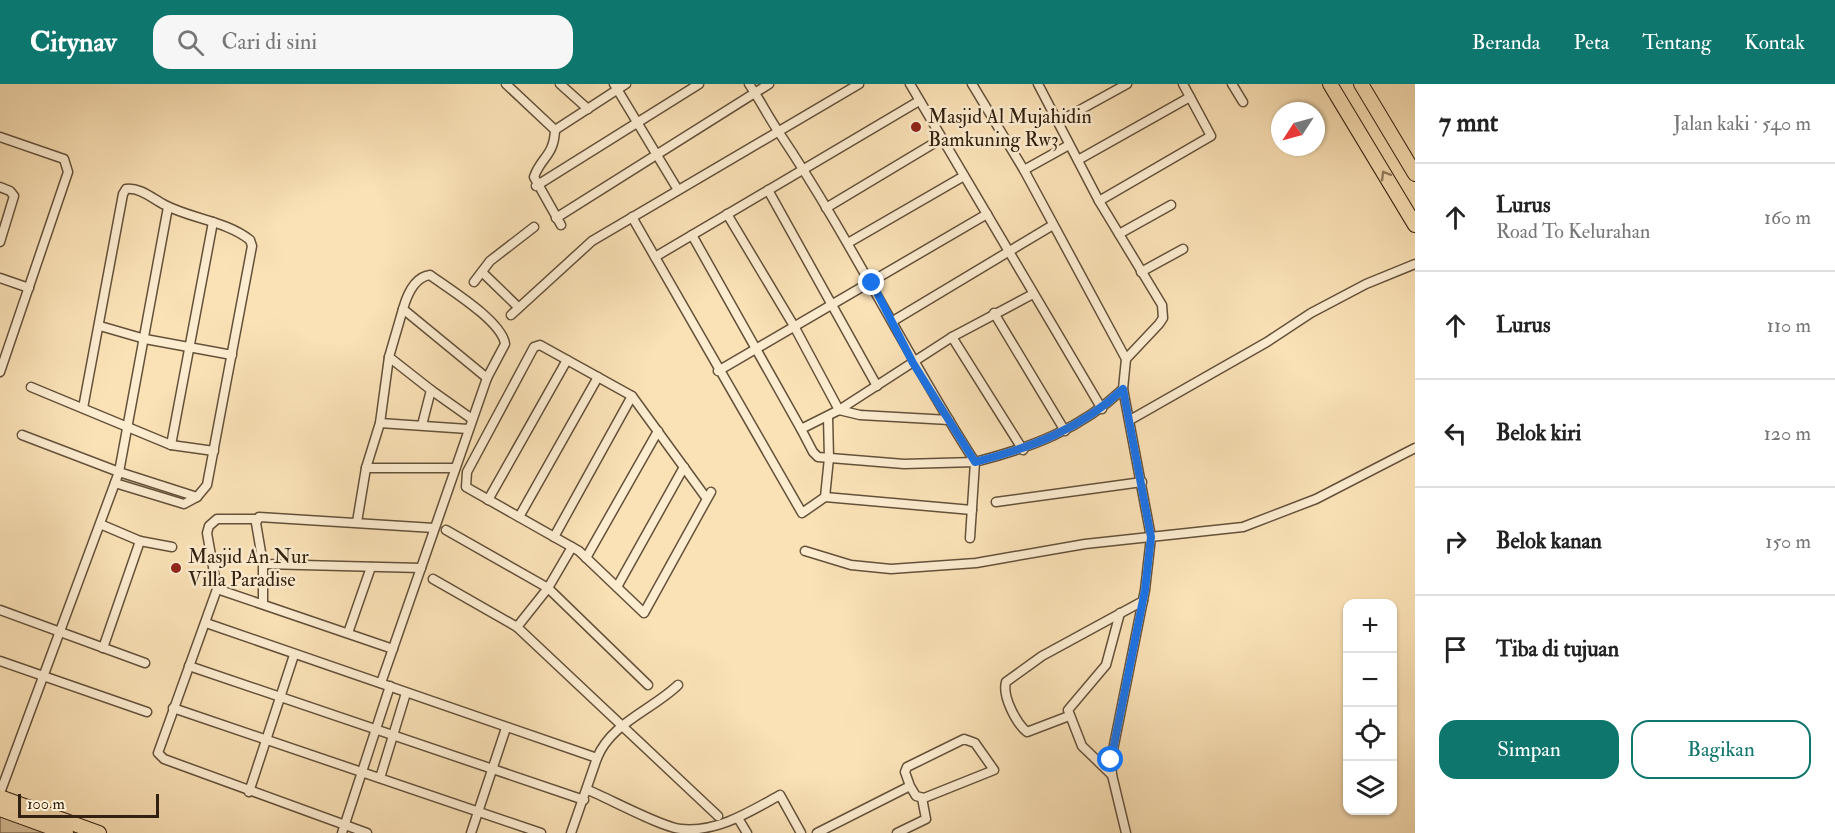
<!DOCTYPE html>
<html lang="id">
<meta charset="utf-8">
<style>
:root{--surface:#fff;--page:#f6f6f6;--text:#222;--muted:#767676;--line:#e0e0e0;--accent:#0f766e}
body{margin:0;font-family:"IM FELL Double Pica",serif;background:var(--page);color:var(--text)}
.controls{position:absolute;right:18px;bottom:18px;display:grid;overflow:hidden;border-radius:12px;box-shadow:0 2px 4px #0004}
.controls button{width:54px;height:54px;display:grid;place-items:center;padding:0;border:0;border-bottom:2px solid var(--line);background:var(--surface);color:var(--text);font:30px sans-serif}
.compass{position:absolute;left:1271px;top:18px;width:54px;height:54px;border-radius:50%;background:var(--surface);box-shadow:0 2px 4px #0004;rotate:234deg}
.scale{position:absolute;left:18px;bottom:15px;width:141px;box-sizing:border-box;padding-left:6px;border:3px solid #322110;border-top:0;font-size:16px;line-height:21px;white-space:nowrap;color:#322110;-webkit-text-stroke:4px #fcecd0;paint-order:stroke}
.stop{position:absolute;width:18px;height:18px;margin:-14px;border:4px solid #1a73e8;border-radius:50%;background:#fff}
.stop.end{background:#1a73e8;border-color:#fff;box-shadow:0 2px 6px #0008}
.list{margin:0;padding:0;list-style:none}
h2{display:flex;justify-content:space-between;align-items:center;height:78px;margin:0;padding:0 24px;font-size:26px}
h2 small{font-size:20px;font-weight:400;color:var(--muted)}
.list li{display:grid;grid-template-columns:39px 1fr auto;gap:18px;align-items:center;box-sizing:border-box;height:108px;padding:0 24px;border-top:2px solid var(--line)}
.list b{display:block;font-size:22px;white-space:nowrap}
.list p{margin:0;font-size:20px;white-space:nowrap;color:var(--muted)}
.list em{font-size:20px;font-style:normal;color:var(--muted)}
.actions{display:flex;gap:12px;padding:18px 24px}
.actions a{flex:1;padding:14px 0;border:2px solid var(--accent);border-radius:18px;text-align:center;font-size:21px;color:var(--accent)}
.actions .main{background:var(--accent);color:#fff}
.icon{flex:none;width:33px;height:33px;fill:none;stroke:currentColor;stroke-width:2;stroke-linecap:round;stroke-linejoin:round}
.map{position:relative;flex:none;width:1415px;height:749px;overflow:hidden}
header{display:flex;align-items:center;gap:36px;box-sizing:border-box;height:84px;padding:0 30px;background:var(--accent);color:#fff}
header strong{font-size:28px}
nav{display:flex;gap:33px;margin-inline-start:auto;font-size:21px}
.search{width:420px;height:54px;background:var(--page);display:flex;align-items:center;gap:15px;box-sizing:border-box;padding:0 21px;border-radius:18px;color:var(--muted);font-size:22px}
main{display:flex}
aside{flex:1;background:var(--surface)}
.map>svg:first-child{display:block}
.green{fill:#d8c09a;stroke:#857055;stroke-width:1.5}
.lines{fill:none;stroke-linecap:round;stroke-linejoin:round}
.minor-casing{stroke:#64513a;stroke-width:11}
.trunk-casing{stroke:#322110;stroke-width:16}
.minor{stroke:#fcecd0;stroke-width:8}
.trunk{stroke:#fae1b6;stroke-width:14}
.oneway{stroke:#968163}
.route{stroke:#1a73e8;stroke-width:8}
.poi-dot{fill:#8f2418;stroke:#fcecd0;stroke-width:2}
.labels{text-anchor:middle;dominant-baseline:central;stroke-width:5;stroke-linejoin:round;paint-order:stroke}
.poi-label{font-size:20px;fill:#322110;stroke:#fcecd0;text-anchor:start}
</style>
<header>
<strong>Citynav</strong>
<div class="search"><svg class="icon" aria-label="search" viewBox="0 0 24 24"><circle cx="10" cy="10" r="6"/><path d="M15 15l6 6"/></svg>Cari di sini</div>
<nav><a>Beranda</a><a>Peta</a><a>Tentang</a><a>Kontak</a></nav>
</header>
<main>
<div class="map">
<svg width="1415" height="749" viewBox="0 0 1415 749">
<rect width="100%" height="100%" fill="#fae1b6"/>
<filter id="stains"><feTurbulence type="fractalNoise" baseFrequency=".00333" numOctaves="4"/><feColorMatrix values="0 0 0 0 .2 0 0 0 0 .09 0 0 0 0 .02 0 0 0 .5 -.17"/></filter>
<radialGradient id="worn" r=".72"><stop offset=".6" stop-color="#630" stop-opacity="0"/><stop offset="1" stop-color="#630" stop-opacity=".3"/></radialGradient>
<!-- green -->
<polygon class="green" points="0,722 75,749 0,749"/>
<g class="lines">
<!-- minor casing -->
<g class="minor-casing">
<g id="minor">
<path d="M 506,0 L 555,46 C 554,72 541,73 534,93 L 561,141"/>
<polyline points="560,0 588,25"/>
<polyline points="614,0 678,106"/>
<path d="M 749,0 C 760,16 769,34 780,50 C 851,156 906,271 975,378 C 1030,364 1081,345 1123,305"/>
<polyline points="910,0 1102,325"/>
<polyline points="972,0 1024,86 1126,275 1123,305 1151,453 1145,506 1111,676 1112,691 1126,749"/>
<polyline points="1038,0 1099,117 1162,221 1163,234 1159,240 1126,275"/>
<polyline points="1232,0 1243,18"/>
<polyline points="1058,38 1127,0"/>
<polyline points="555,46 626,0"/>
<polyline points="0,53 64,75 68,88 0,288"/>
<polyline points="1078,76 1190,13"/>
<polyline points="1024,86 1069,61"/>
<polyline points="536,102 699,0"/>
<polyline points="0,103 10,107 14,112 0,158"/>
<polyline points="768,106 877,302"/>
<polyline points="1099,117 1211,52 1183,0"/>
<polyline points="826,124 941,55"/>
<polyline points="727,130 794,242 839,326"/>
<polyline points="632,133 802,429 825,413 829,374 828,333"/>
<polyline points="556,134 769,0"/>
<polyline points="1119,150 1171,121"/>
<polyline points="692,151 801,345 839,326 952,253 1033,210"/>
<polyline points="848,159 964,92"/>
<polyline points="655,173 919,17"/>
<polyline points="482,188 517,222"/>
<polyline points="1141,188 1183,165"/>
<polyline points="0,194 29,204"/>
<polyline points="474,198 490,177 534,143"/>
<polyline points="994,229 1065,347"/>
<polyline points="511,231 592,157 859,0"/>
<polyline points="893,237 1053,141"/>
<polyline points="100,242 145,255 232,271"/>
<polyline points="952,253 1023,366"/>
<polyline points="718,287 987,130"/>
<polyline points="31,303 171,361 214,367"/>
<polyline points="431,306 472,335"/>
<path d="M 83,324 L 123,110 L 126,105 C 140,103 153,115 165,121 C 192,135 226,137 250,156 L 252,162 L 207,401 L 197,413 L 184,420 L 115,399"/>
<polyline points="839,326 860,331 949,336"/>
<polyline points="1130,336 1267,258 1311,229 1366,200 1415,180"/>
<polyline points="380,339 468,345"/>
<polyline points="422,341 431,306 389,273 403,225 487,294"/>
<polyline points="801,345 813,368 818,373 904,380 975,378 970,454"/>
<polyline points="22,351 119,388 197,413"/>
<polyline points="171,361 213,138"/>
<polyline points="366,384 455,384"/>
<polyline points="825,413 972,426"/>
<polyline points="707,415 632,312 540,261 534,263 467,388 466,403 579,467 644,529 707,415 711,408"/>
<polyline points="488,416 567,276"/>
<polyline points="996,418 1142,398"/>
<polyline points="519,433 598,293"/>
<polyline points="257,435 217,435 209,442 207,449 217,505 158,669 164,675 367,749"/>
<polyline points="357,438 366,384 380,339 389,273"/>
<polyline points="100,440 140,457 172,463"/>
<polyline points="446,446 548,504 572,463"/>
<polyline points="554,453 632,312"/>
<polyline points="805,467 851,481 891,485 976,479 1085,460 1243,443 1316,415 1415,364"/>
<polyline points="586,474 658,347"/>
<polyline points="263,480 421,484"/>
<polyline points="433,495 517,543 548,504 648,601"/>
<polyline points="617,503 684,383"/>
<polyline points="217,505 393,565"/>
<polyline points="263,519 263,480 256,439 259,433 434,444"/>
<polyline points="0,526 145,579"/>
<polyline points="206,539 597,674 571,749"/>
<polyline points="517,543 718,732"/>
<polyline points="348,549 371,483"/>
<polyline points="103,564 140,457"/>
<polyline points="0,577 147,628"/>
<polyline points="189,582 584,716"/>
<path d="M 381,599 L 487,294 L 505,260 C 502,237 449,205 430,191 C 414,193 407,211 403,225"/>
<polyline points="173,624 541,749"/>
<path d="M 1069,632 L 1027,648 C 1016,639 1002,612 1006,598 L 1042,572 L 1143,517"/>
<path d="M 597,674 C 611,639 652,626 678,601"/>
<polyline points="1112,691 1082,662 1068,626 1106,581 1120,529"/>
<polyline points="380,694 406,609"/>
<path d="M 588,706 C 608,714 663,744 681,745 C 717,749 751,727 780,711 L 801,749"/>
<polyline points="249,708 294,571"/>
<polyline points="0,709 119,388 168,123"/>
<polyline points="738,734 747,749"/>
<polyline points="342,749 390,602"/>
<polyline points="471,749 506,644"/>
<polyline points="817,749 910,702 916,712 924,714 994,686 975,659 964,655 907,683 905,688 910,702"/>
<polyline points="897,749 926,735 922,714"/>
</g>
</g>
<!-- trunk casing -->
<g class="trunk-casing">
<g id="trunk">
<polyline points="1330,0 1415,141"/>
<polyline points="1361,0 1415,90"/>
<polyline points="0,713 99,749"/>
<polyline points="0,725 66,749"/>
</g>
</g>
<!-- minor -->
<use href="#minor" class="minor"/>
<!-- trunk -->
<use href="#trunk" class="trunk"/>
</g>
<!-- one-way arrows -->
<defs><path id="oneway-chevron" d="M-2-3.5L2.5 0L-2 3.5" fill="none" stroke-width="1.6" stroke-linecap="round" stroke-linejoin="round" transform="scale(1.5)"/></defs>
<use class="oneway" href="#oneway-chevron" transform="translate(1385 91) rotate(-121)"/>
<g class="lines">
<!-- route -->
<path class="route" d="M 872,199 L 913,279 L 975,378 C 1030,364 1081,345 1123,305 L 1151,453 L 1145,506 L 1111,676"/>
</g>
<!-- markers -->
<g class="poi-dot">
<circle cx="916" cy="43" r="6"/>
<circle cx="176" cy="484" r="6"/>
</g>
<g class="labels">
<!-- poi labels -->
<g class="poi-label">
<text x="928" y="32">Masjid Al Mujahidin<tspan x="928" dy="23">Bamkuning Rw3</tspan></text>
<text x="188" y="472">Masjid An Nur<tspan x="188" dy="23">Villa Paradise</tspan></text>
</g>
</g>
<rect width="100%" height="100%" filter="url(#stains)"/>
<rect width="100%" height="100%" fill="url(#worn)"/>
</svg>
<div class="controls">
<button>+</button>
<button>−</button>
<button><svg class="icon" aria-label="locate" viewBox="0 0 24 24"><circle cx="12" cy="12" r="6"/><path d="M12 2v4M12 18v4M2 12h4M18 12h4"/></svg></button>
<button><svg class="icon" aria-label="layers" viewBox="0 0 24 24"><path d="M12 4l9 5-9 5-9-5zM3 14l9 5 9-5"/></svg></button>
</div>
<svg class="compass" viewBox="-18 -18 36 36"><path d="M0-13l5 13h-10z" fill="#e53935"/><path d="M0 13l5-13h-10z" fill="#767676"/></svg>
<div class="scale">100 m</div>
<div class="stop" style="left:1111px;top:676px"></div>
<div class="stop end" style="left:872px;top:199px"></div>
</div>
<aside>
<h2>7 mnt<small>Jalan kaki · 540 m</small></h2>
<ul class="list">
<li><svg class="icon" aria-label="ahead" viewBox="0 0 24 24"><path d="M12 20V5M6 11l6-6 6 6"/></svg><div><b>Lurus</b><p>Road To Kelurahan</p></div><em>160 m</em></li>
<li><svg class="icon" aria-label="ahead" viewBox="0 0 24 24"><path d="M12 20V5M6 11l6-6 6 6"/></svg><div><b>Lurus</b></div><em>110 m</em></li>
<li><svg class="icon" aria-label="left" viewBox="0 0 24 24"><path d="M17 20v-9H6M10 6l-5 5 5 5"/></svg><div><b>Belok kiri</b></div><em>120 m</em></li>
<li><svg class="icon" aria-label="right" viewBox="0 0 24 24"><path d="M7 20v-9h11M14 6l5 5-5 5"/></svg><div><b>Belok kanan</b></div><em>150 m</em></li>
<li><svg class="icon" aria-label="arrive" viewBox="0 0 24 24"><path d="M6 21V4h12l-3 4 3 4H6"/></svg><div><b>Tiba di tujuan</b></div></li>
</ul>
<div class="actions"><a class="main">Simpan</a><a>Bagikan</a></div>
</aside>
</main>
